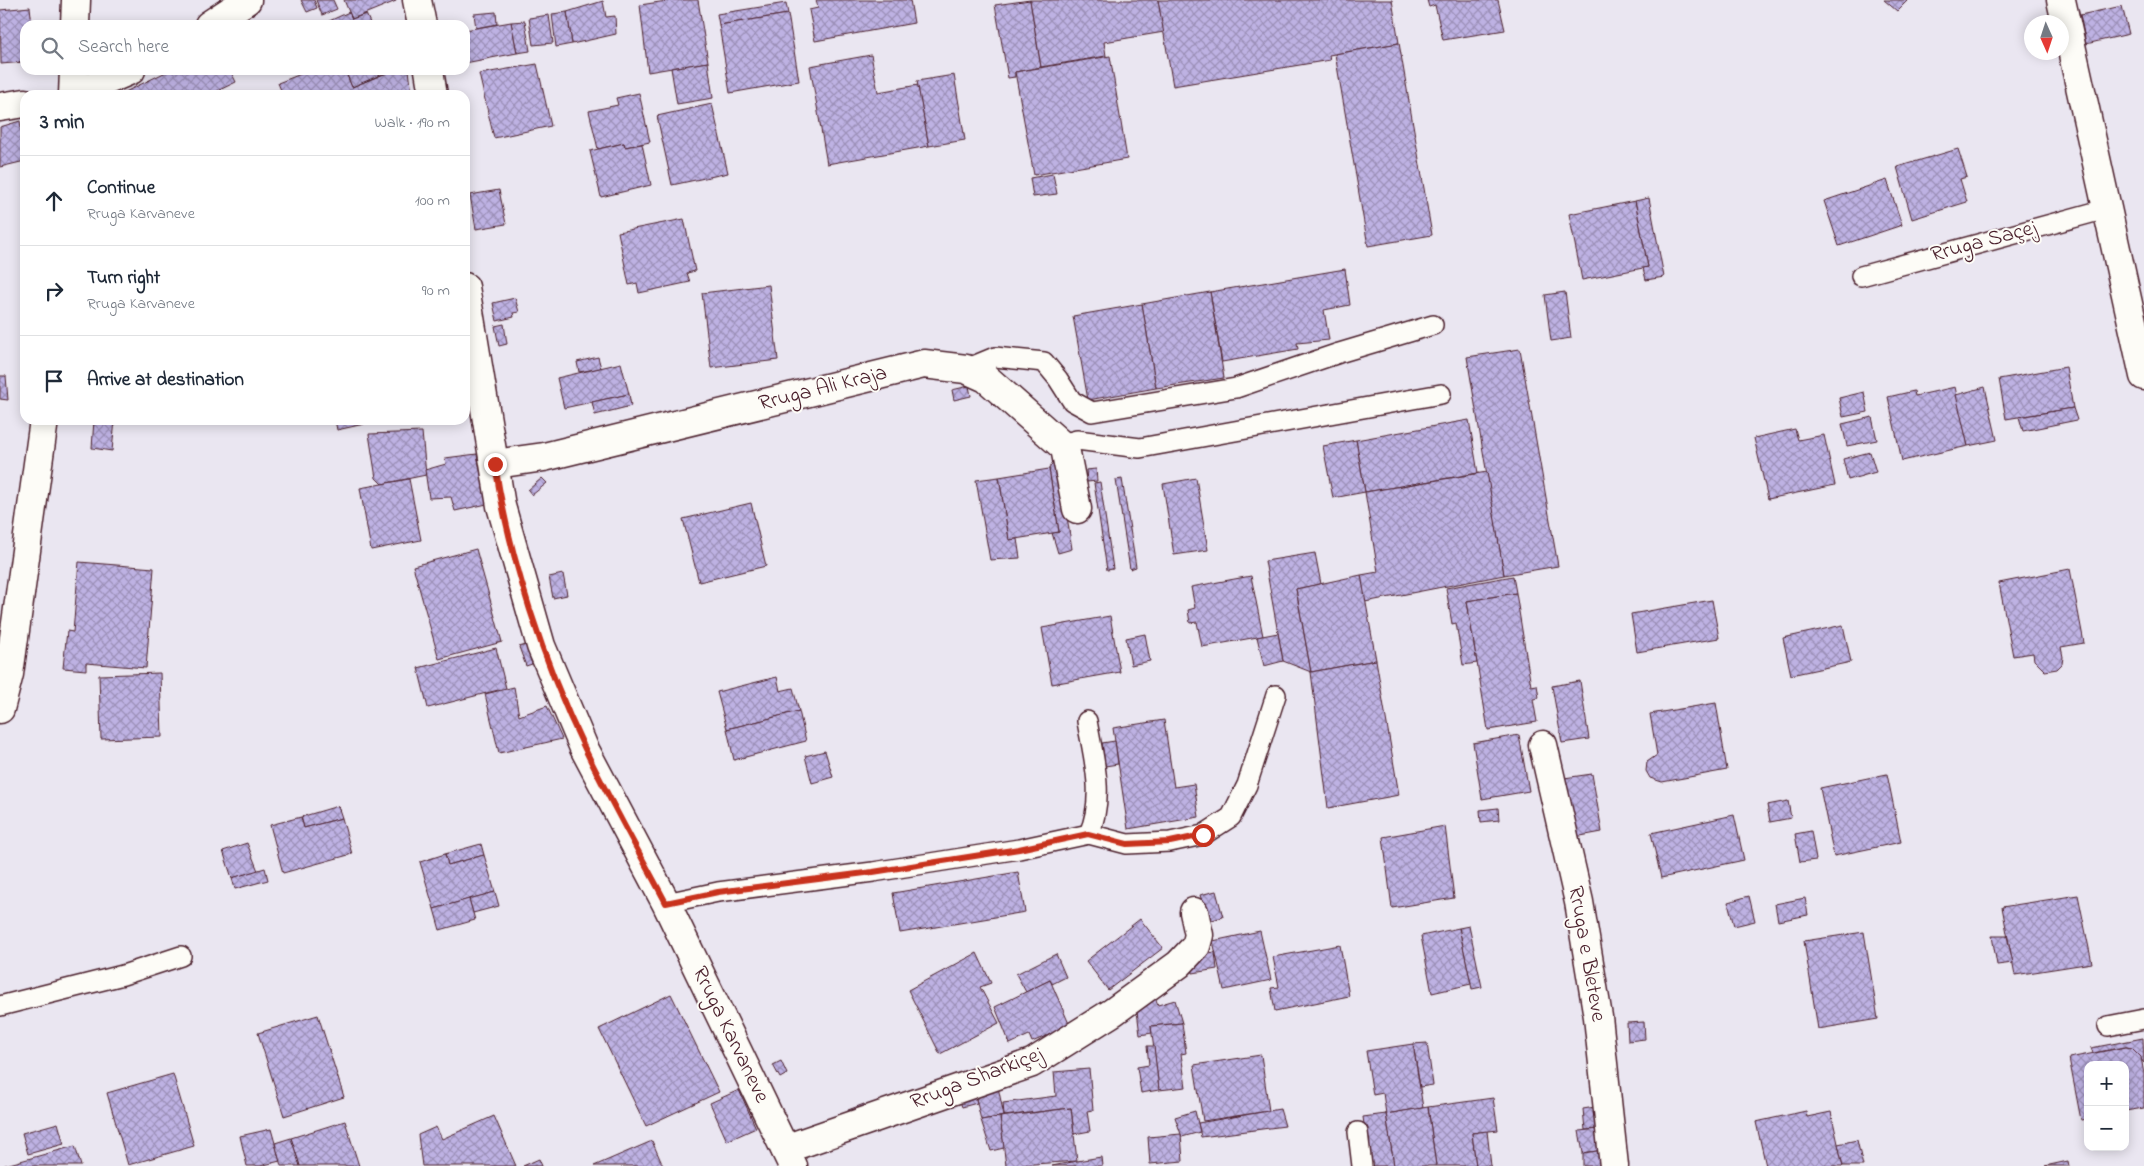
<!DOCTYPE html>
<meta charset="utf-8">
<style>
:root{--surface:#fff;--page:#f6f6f7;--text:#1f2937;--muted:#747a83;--line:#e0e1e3}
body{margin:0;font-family:"Indie Flower",sans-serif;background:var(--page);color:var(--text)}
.controls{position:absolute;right:15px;bottom:15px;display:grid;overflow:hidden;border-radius:10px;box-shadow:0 2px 12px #0003}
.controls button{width:45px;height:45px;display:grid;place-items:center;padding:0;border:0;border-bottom:1px solid var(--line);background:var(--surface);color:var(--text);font:25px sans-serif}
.compass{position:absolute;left:2024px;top:15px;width:45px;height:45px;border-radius:50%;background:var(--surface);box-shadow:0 2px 12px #0003;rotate:177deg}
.stop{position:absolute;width:15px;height:15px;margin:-11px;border:4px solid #c8321e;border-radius:50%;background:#fff}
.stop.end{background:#c8321e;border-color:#fff;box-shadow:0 1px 5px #0008}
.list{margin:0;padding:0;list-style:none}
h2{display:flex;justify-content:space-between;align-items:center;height:65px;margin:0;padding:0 20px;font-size:21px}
h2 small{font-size:16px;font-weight:400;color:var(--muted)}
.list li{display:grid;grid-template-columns:32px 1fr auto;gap:15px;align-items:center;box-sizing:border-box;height:90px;padding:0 20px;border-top:1px solid var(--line)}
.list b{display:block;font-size:19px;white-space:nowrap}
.list p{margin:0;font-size:16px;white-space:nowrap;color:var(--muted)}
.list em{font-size:16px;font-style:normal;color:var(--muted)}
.icon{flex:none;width:28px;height:28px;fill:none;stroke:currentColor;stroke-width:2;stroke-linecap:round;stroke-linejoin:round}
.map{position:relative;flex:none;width:2144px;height:1166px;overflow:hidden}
.search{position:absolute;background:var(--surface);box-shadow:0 2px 12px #0003;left:20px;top:20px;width:450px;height:55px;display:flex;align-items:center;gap:12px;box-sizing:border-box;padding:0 18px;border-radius:15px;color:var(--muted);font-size:19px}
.panel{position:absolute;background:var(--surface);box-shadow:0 2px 12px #0003;left:20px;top:90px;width:450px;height:335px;border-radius:15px}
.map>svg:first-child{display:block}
.building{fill:url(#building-cross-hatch);stroke:#4a1f2b}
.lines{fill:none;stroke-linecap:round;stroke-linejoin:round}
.service-casing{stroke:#4a1f2b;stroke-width:22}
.minor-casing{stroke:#4a1f2b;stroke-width:31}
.secondary-casing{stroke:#4a1f2b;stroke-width:31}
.service{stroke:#fdfcf7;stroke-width:19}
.minor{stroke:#fdfcf7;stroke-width:28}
.secondary{stroke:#fdfcf7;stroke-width:28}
.route{stroke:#c8321e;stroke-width:6}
.labels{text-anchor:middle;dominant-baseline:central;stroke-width:4;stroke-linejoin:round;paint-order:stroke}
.street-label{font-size:22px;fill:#4a1f2b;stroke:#fdfcf7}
</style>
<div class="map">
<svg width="2144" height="1166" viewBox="0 0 2144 1166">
<defs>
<pattern id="building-cross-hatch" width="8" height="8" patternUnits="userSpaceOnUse" patternTransform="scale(1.25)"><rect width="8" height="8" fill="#beb2e3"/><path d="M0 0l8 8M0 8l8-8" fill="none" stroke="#9c90b8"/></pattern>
</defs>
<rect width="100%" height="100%" fill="#eae6f1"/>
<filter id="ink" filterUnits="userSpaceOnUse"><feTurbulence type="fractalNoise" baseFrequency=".02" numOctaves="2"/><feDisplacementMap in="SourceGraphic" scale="10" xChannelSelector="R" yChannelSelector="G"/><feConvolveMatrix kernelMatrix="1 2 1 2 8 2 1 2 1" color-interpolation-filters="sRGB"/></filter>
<g filter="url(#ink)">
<!-- building -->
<g class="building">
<polygon points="301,0 314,0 317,8 307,12"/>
<polygon points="316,0 333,0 337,9 322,15"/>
<polygon points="344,0 396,0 396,1 352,19"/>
<polygon points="673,0 698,0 708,62 648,72 640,5"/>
<polygon points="816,0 910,0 914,23 815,41 809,10 818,8"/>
<polygon points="1030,0 1041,67 1015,72 1015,77 1008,78 995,5"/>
<polygon points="1030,0 1158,0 1164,32 1104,42 1106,56 1041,67"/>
<polygon points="1158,0 1392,0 1399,43 1329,55 1330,60 1173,86"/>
<polygon points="1427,0 1498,0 1505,30 1443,40 1435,5 1429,7"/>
<polygon points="1884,0 1908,0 1897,11"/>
<polygon points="603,1 606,17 615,16 616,34 572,44 567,12"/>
<polygon points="786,3 788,14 719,25 717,14"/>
<polygon points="2122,6 2129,34 2086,44 2080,15"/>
<polygon points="30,7 32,25 25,25 25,62 1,64 0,10"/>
<polygon points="349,12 352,19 366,14 371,25 326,25 325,23"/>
<polygon points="496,12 497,24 476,28 474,14"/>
<polygon points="567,12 572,44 556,47 552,14"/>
<polygon points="788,14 799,81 730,93 719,25"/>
<polygon points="549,15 553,43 533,45 529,18"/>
<polygon points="525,21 530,51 517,53 511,22"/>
<polygon points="511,22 517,53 465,63 465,30"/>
<polygon points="1399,43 1432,235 1368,246 1335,54"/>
<polygon points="871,55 878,92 918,85 929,146 827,164 810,66"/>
<polygon points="1110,56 1127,159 1034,175 1015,72"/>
<polygon points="708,62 713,98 677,104 671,68"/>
<polygon points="537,64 551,126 494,138 479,74"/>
<polygon points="170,70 230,70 236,82 209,95 119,95"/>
<polygon points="311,70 345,70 352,87 394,70 409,70 412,95 283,95 278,83"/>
<polygon points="345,70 390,70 390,71 352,87"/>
<polygon points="954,75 965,140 929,146 917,81"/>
<polygon points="639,93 650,142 625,147 624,143 598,149 589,111 618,105 616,98"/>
<polygon points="712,104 728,173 672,185 657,116"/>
<polygon points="20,121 25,161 0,167 0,127"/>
<polygon points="624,143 625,147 642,144 651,185 601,197 590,151"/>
<polygon points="1958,149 1967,177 1960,179 1967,202 1912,219 1897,167"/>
<polygon points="1053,174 1057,194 1033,197 1030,178"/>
<polygon points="1887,180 1902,225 1839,246 1824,201"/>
<polygon points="499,190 506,224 476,229 470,195"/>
<polygon points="1649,198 1664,277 1646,280 1643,268 1648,267 1635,201"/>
<polygon points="1635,201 1648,267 1582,280 1569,214"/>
<polygon points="684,219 695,271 687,273 690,282 639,293 637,283 629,285 618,232"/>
<polygon points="1345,269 1350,305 1324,310 1329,340 1297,343 1298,349 1222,362 1210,292"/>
<polygon points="769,285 778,360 711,368 702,293"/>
<polygon points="1210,292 1224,378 1156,388 1142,304"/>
<polygon points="1565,292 1571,338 1551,341 1545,295"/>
<polygon points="515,298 519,312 513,313 514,317 497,321 493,303"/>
<polygon points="1142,304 1156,388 1088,400 1073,316"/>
<polygon points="504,324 507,344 499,346 495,326"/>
<polygon points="1520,349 1558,566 1504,575 1467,357"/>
<polygon points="598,357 601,368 579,372 577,362"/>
<polygon points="621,363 629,394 564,408 557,378"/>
<polygon points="2066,367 2073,408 2006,419 1999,379"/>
<polygon points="0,376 6,376 8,400 0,399"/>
<polygon points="969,386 971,396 954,400 952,390"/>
<polygon points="1955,387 1968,446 1902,461 1888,397 1914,391 1915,396"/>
<polygon points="1985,387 1997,440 1968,446 1956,395"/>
<polygon points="1864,392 1868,412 1843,417 1839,398"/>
<polygon points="629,394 631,406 595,415 592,402"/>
<polygon points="2073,408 2077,420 2023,431 2019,417"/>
<polygon points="1872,417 1877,440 1847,446 1842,424"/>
<polygon points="94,420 115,420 112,451 92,448"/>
<polygon points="335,420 363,420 364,424 337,430"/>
<polygon points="1469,420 1478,473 1365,492 1356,440"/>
<polygon points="1795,429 1798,440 1824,435 1835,485 1768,499 1754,438"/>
<polygon points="422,432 426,475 382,484 376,478 369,434"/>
<polygon points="1356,440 1365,492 1333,498 1323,446"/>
<polygon points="1870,452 1876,472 1848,480 1843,459"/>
<polygon points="477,454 487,504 455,511 451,497 429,498 425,470 446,464 445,458"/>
<polygon points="1056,456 1058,458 1072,549 1058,553 1052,533 1059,532 1049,469"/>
<polygon points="1049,469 1059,532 1009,540 999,477"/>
<polygon points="1096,469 1097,481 1087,482 1086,470"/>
<polygon points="1487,472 1504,575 1365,602 1361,575 1378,572 1365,492"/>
<polygon points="999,477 1009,540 1017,539 1020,558 990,560 976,480"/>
<polygon points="542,478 547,483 532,495 528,490"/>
<polygon points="1196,478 1208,550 1174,555 1163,484"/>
<polygon points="409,479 421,540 371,550 360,488"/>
<polygon points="1122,479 1136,567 1130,569 1116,480"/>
<polygon points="1100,482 1113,569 1107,570 1094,483"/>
<polygon points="751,503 766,566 699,582 683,519"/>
<polygon points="476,549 502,642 439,659 413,566"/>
<polygon points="1315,553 1321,584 1296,589 1311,672 1283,661 1265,561"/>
<polygon points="79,562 154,568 146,668 86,663 86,670 63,668 67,631 73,632"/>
<polygon points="2070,569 2084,643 2061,647 2063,657 2062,664 2057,669 2045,671 2034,660 2033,653 2013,656 1999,583"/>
<polygon points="563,574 567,595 553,598 549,577"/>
<polygon points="1361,575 1376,660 1311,672 1296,589"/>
<polygon points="1251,576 1263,636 1202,647 1197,622 1190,623 1188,610 1195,608 1191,587"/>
<polygon points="1513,576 1516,593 1467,601 1477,663 1463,665 1456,623 1452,624 1446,588"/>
<polygon points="1516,593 1531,686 1537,685 1539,698 1533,699 1537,722 1488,730 1467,601"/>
<polygon points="1712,600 1719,638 1637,652 1631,614"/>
<polygon points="1110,616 1120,672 1052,684 1042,628"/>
<polygon points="1843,625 1851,662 1791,675 1783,638"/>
<polygon points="1278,633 1283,661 1264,666 1257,637"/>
<polygon points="1145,634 1150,661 1131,665 1126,638"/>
<polygon points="526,645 532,664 526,666 519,647"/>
<polygon points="496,648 506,688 428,708 418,668"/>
<polygon points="1376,660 1399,795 1328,808 1311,672"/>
<polygon points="160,673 162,737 101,739 99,675"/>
<polygon points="777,677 780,691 793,688 799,711 727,729 717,692"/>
<polygon points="1580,681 1589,739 1562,743 1552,686"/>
<polygon points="514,687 519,716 547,706 562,739 499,753 485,694"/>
<polygon points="1716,703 1727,770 1662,782 1650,778 1646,771 1647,762 1657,755 1650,714"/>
<polygon points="799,711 806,741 734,760 727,729"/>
<polygon points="1164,720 1174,787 1194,784 1199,817 1128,829 1113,728"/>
<polygon points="1519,735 1529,791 1482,799 1473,743"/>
<polygon points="1115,741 1118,764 1105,766 1102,743"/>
<polygon points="825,751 833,777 812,783 805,756"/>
<polygon points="1592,774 1602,832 1575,837 1564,778"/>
<polygon points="1887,774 1901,842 1834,856 1820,788"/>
<polygon points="1788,801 1791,818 1770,822 1767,805"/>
<polygon points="338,806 342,818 304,828 301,817"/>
<polygon points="1498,808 1499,820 1481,822 1480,810"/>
<polygon points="1734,815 1744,860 1661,878 1651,833"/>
<polygon points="301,817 304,828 342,818 352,854 283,873 270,825"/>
<polygon points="1445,826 1454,898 1392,908 1383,837"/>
<polygon points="1811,831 1816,860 1800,862 1795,834"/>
<polygon points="247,843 258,871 232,878 223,851"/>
<polygon points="481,844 484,855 448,865 445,854"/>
<polygon points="445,854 448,865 484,855 495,892 434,909 420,862"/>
<polygon points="265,868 268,880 235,889 232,878"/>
<polygon points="1018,872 1025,912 900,933 893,893"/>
<polygon points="1216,891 1223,917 1208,921 1200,895"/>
<polygon points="495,892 499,906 473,913 469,899"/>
<polygon points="2078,895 2092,963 2015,975 2002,907"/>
<polygon points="1749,896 1755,921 1734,926 1728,902"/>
<polygon points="1805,898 1808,915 1778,921 1775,904"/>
<polygon points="469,899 475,920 440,930 434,909"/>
<polygon points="1140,919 1163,948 1108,990 1086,961"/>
<polygon points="1469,926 1482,987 1472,989 1459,928"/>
<polygon points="1459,928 1471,984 1432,993 1421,936"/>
<polygon points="1260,931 1271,980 1224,990 1213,941"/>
<polygon points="1864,932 1878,1019 1818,1029 1804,941"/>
<polygon points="1992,936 2007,936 2013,963 1997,965"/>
<polygon points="1340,945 1349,996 1275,1011 1271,988 1279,987 1273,957"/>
<polygon points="1215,952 1217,969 1193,973 1190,956"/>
<polygon points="977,953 991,983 980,987 999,1023 940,1054 908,990"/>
<polygon points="1056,954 1066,977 1052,984 1050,980 1026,992 1016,974"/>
<polygon points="1050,980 1070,1026 1032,1042 1029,1035 1010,1044 995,1007"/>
<polygon points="671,994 719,1092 646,1126 599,1029"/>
<polygon points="1155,997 1158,1005 1175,1000 1182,1023 1151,1026 1152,1033 1140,1035 1137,1011"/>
<polygon points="318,1015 344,1097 284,1116 258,1033"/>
<polygon points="1644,1022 1645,1039 1628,1041 1627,1023"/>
<polygon points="1182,1023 1186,1053 1181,1054 1186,1087 1159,1090 1151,1026"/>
<polygon points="2143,1038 2144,1063 2132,1048 2126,1047 2093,1053 2091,1048"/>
<polygon points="1427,1043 1433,1085 1420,1087 1413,1044"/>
<polygon points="1413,1044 1423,1108 1386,1114 1383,1093 1373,1095 1366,1051"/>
<polygon points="1147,1046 1154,1046 1159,1090 1141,1093 1137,1067 1149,1065"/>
<polygon points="2126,1047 2132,1048 2141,1057 2144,1074 2144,1108 2125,1111 2125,1065 2088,1065 2088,1119 2081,1120 2069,1058"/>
<polygon points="1261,1055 1269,1111 1203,1121 1194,1065"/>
<polygon points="781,1061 787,1074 780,1078 773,1065"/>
<polygon points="1089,1069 1093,1110 1087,1111 1090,1131 1074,1134 1071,1108 1004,1116 1003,1103 1056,1096 1054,1072"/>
<polygon points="173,1074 194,1146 128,1165 107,1093"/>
<polygon points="997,1082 1004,1116 981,1120 974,1090"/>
<polygon points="739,1090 756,1128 727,1141 710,1103"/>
<polygon points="975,1096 977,1103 962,1107 960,1101"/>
<polygon points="1493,1098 1498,1130 1472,1133 1476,1166 1436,1166 1428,1107"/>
<polygon points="864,1104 866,1111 850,1117 848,1110"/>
<polygon points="1428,1107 1436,1166 1394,1166 1386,1114"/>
<polygon points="1595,1107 1598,1129 1585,1130 1583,1109"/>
<polygon points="1071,1108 1077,1161 1006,1166 1000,1117"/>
<polygon points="1280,1109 1285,1126 1201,1137 1198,1123"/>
<polygon points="1195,1111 1200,1132 1182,1137 1175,1117"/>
<polygon points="1806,1111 1807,1117 1831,1112 1843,1166 1766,1166 1756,1122"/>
<polygon points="1386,1114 1394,1166 1370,1166 1363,1117"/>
<polygon points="494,1116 516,1166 422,1166 418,1135 436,1127 442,1139"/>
<polygon points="1000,1117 1004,1148 991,1151 981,1120"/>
<polygon points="345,1121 359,1166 300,1166 291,1138"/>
<polygon points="58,1123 64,1144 28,1154 22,1133"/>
<polygon points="271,1129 280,1161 260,1166 247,1166 240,1136"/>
<polygon points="1598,1129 1604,1150 1583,1153 1579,1131"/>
<polygon points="1487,1131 1491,1166 1476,1166 1472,1133"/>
<polygon points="1181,1134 1183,1161 1150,1164 1148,1137"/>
<polygon points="291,1138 300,1166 281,1166 275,1143"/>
<polygon points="1857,1140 1863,1166 1843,1166 1838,1144"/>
<polygon points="652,1141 663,1166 594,1166"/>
<polygon points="75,1146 81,1166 2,1166"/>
<polygon points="1604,1150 1605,1166 1583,1166 1583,1153"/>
<polygon points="1101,1157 1102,1166 1052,1166 1077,1161"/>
<polygon points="539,1159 542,1166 523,1166"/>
<polygon points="2068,1161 2069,1166 2045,1166"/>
</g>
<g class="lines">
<!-- service casing -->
<g class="service-casing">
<g id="service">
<polyline points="1861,276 2106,209"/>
<polyline points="966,369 995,357 1044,362 1058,379 1072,401 1092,412 1236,388 1339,353 1433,325"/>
<polyline points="1061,444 1077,440 1140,448 1441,394"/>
<path d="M 1087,721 C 1094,761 1105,796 1089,834"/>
<polyline points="666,903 718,892 873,872 1019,849 1089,834 1127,844 1170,842 1203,835 1231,817 1247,785 1276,695"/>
<polyline points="0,1006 123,975 181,956"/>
<polyline points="2108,1026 2144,1019"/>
<polyline points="1358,1132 1362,1166"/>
</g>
</g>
<!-- minor casing -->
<g class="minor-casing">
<g id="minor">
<polyline points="417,0 422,25"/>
<polyline points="2061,0 2144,376"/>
<polyline points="209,25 247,0"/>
<polyline points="429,70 433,95"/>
<polyline points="73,95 131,70"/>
<polyline points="465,287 501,506 541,646 584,748 666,903 793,1166"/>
<polyline points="495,464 544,457 924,364 966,369 986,378 1065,448 1077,509"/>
<polyline points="1543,745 1579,902 1598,1017 1614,1166"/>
<polyline points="785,1149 1032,1063 1113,1012 1179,964 1196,946 1199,935 1194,912"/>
</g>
</g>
<!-- secondary casing -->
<g class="secondary-casing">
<g id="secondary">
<polyline points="75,25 76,0"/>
<polyline points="73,95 74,70"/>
<polyline points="0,107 25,103"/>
<polyline points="0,709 9,674 44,420"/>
</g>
</g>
<!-- service -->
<use href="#service" class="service"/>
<!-- minor -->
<use href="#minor" class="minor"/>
<!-- secondary -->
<use href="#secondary" class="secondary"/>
</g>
</g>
<g class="lines" filter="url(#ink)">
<!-- route -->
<path class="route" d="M 495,464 C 509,557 544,664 585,749 C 610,801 639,852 666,903 L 718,892 L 873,872 L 1019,849 L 1088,834 L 1127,844 L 1170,842 L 1203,835"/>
</g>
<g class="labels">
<!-- street labels -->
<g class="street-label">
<text transform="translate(1984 242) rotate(-15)">Rruga Saçej</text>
<text transform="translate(823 389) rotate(-14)">Rruga Ali Kraja</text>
<text transform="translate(1586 954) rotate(80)">Rruga e Bleteve</text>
<text transform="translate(730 1035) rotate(64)">Rruga Karvaneve</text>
<text transform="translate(977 1079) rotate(-21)">Rruga Sharkiçej</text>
</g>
</g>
</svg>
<div class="controls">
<button>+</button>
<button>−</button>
</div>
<svg class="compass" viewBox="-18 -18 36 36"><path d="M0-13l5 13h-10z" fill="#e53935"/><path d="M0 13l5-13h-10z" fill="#747a83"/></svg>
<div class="stop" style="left:1203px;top:835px"></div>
<div class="stop end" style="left:495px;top:464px"></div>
<div class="search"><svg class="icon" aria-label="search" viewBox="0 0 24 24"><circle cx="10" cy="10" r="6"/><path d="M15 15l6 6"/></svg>Search here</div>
<section class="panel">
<h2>3 min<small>Walk · 190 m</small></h2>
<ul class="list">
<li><svg class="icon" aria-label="ahead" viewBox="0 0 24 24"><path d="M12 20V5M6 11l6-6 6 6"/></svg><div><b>Continue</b><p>Rruga Karvaneve</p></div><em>100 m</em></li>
<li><svg class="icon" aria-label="right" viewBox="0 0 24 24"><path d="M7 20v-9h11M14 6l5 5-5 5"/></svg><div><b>Turn right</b><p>Rruga Karvaneve</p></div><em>90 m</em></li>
<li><svg class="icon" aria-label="arrive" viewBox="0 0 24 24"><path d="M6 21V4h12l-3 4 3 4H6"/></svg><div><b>Arrive at destination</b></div></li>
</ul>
</section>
</div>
